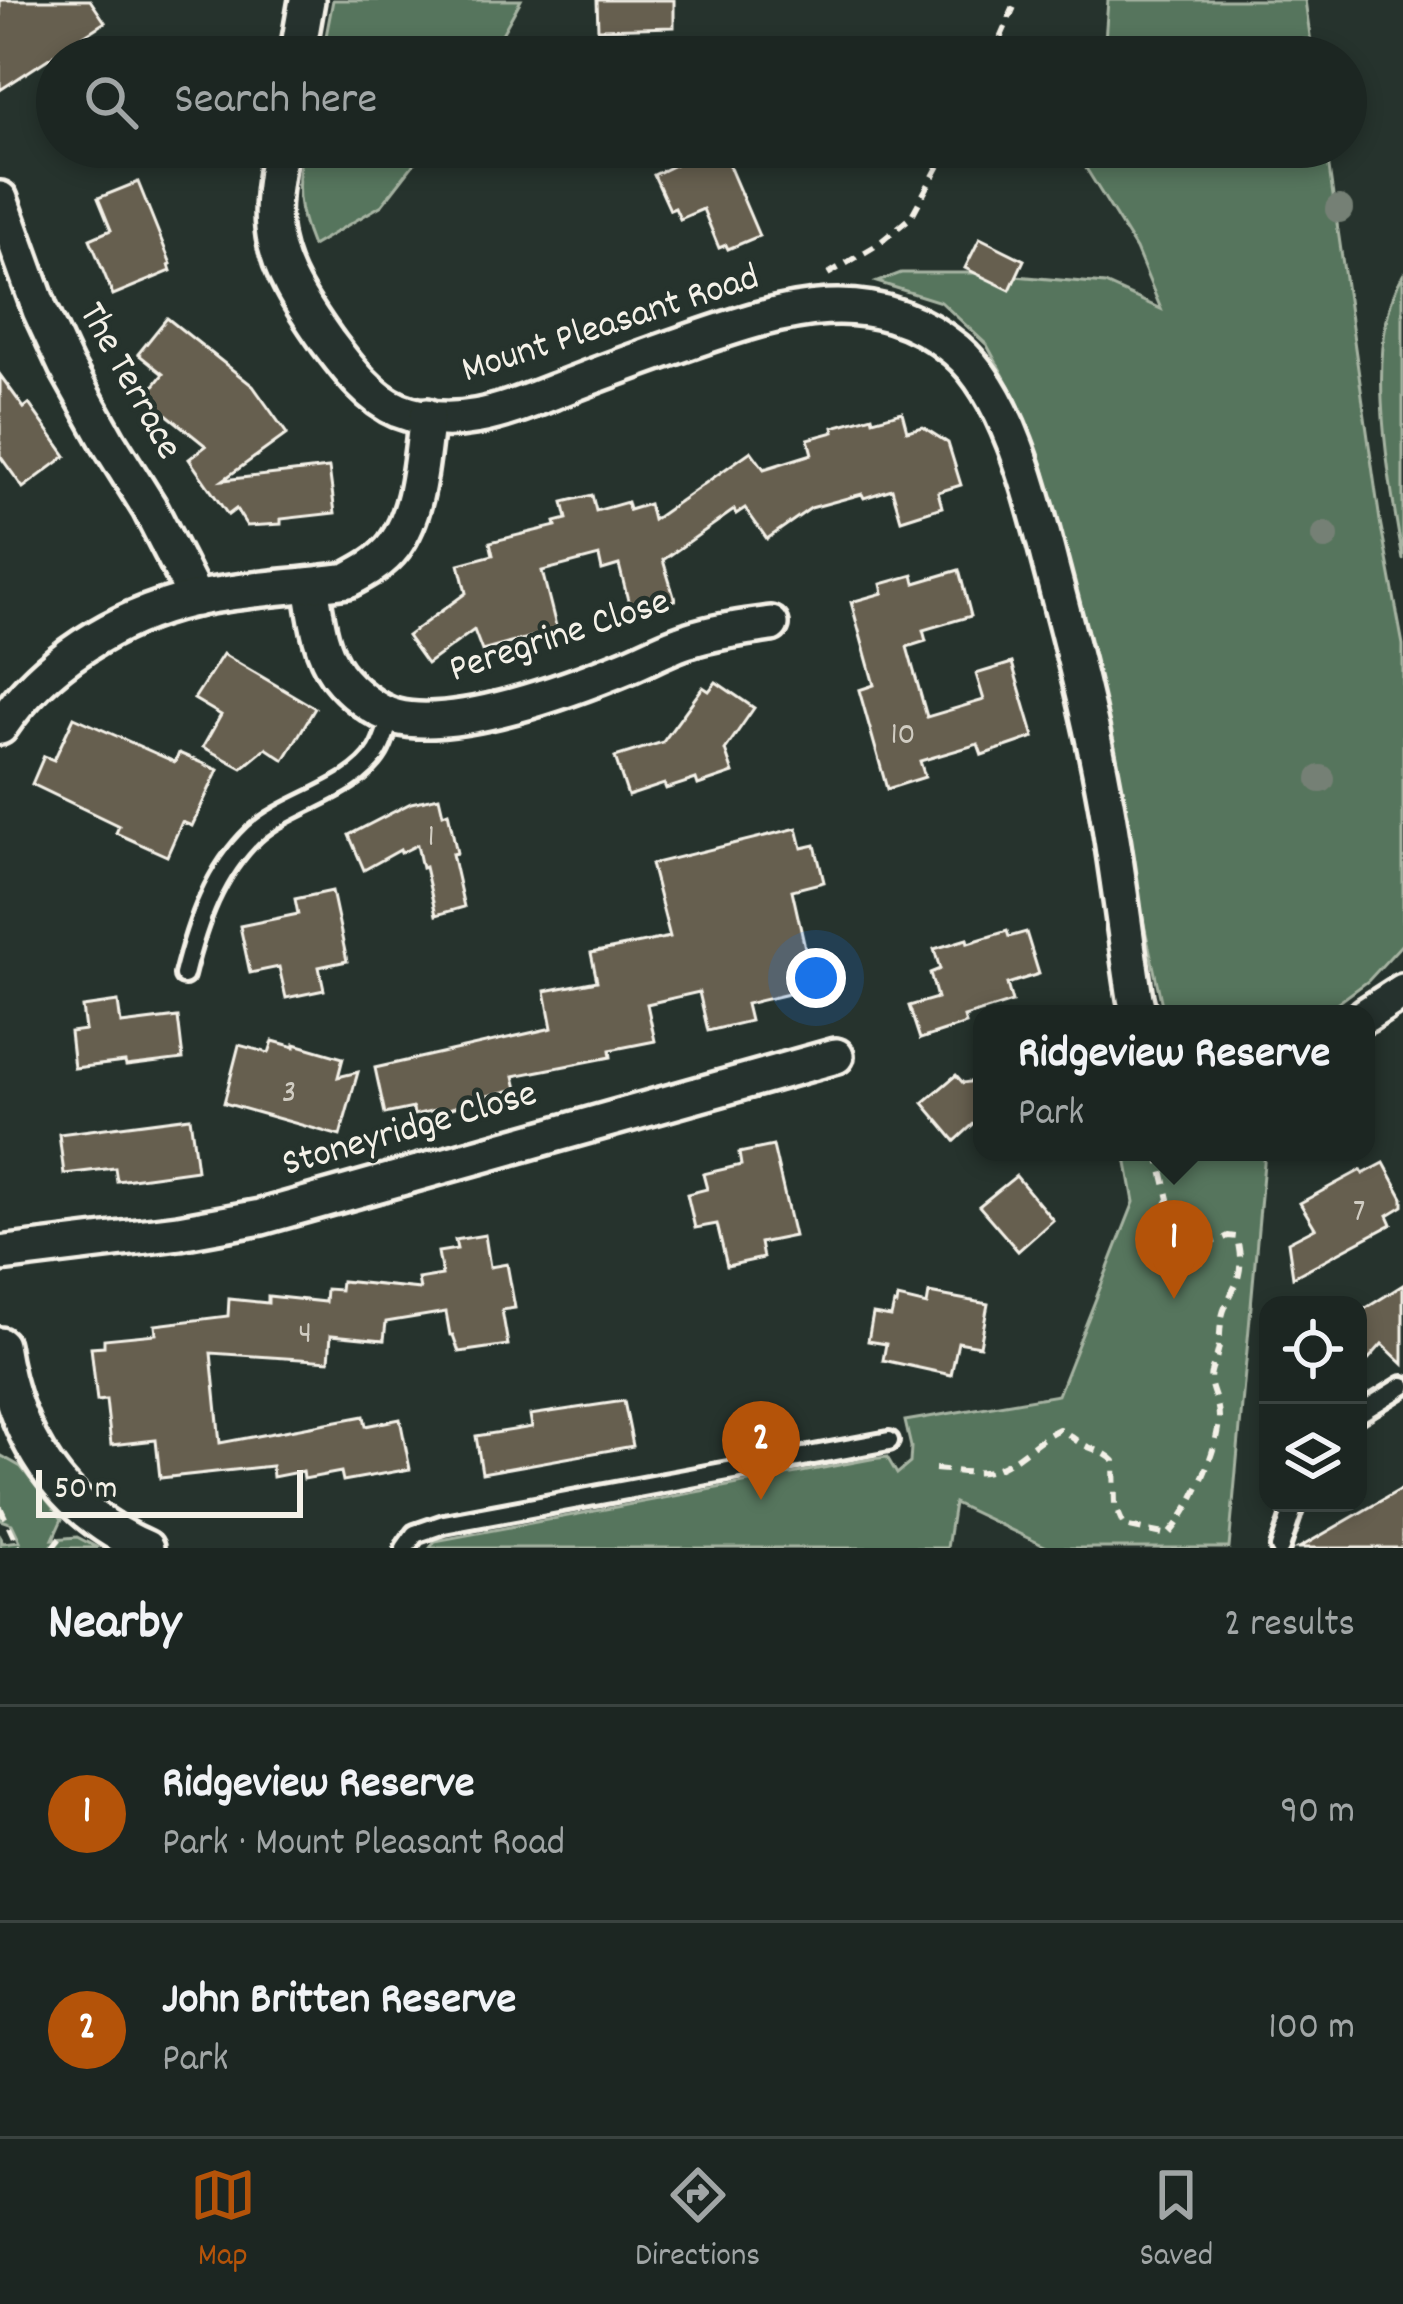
<!DOCTYPE html>
<meta charset="utf-8">
<style>
:root{--surface:#1c2622;--page:#252e2a;--text:#f1f3f6;--muted:#a0a5a5;--line:#3a4340;--accent:#b45309}
body{margin:0;font-family:Dekko,sans-serif;background:var(--page);color:var(--text)}
.controls{position:absolute;right:36px;bottom:36px;display:grid;overflow:hidden;border-radius:24px;box-shadow:0 6px 18px #0003}
.controls button{width:108px;height:108px;display:grid;place-items:center;padding:0;border:0;border-bottom:3px solid var(--line);background:var(--surface);color:var(--text);font:60px sans-serif}
.scale{position:absolute;left:36px;bottom:30px;width:267px;box-sizing:border-box;padding-left:12px;border:6px solid #f4f1e8;border-top:0;font-size:33px;line-height:42px;white-space:nowrap;color:#f4f1e8;-webkit-text-stroke:9px #26332d;paint-order:stroke}
.you{position:absolute;left:816px;top:978px;width:42px;height:42px;margin:-30px;border:9px solid #fff;border-radius:50%;background:#1a73e8;box-shadow:0 0 0 18px #1a73e833}
.badge{display:grid;place-items:center;width:78px;height:78px;border-radius:50%;background:var(--accent);color:#fff;font-size:39px;font-weight:700}
.pin{position:absolute;translate:-50% -99px;filter:drop-shadow(0 3px 6px #0008)}
.pin::after{content:'';position:absolute;top:63px;width:42px;height:36px;background:inherit;clip-path:polygon(0 0,100% 0,50% 100%)}
.popup{position:absolute;left:973px;top:1005px;width:402px;height:156px;box-sizing:border-box;display:grid;place-content:center;border-radius:24px;background:var(--surface);filter:drop-shadow(0 3px 9px #0005);font-size:39px;white-space:nowrap;color:var(--muted)}
.popup b{font-size:45px;color:var(--text)}
.popup::after{content:'';position:absolute;left:50%;top:100%;margin-left:-24px;border:24px solid transparent;border-top-color:var(--surface)}
.list{margin:0;padding:0;list-style:none}
h2{display:flex;justify-content:space-between;align-items:center;height:156px;margin:0;padding:0 48px;font-size:51px}
h2 small{font-size:39px;font-weight:400;color:var(--muted)}
.list li{display:grid;grid-template-columns:78px 1fr auto;gap:36px;align-items:center;box-sizing:border-box;height:216px;padding:0 48px;border-top:3px solid var(--line)}
.list b{display:block;font-size:45px;white-space:nowrap}
.list p{margin:0;font-size:39px;white-space:nowrap;color:var(--muted)}
.list em{font-size:39px;font-style:normal;color:var(--muted)}
.icon{flex:none;width:66px;height:66px;fill:none;stroke:currentColor;stroke-width:2;stroke-linecap:round;stroke-linejoin:round}
.map{position:relative;flex:none;width:1403px;height:1548px;overflow:hidden}
.search{position:absolute;background:var(--surface);box-shadow:0 6px 18px #0003;left:36px;right:36px;top:36px;height:132px;display:flex;align-items:center;gap:30px;box-sizing:border-box;padding:0 42px;border-radius:66px;color:var(--muted);font-size:45px}
.sheet{height:588px;background:var(--surface)}
nav{display:flex;justify-content:space-around;align-items:center;box-sizing:border-box;height:168px;border-top:3px solid var(--line);background:var(--surface);font-size:33px;color:var(--muted)}
nav a{display:grid;justify-items:center;gap:6px}
nav .on{color:var(--accent)}
.map>svg:first-child{display:block}
.green{fill:#57755d;stroke:#a6b3a2;stroke-width:3}
.building{fill:#665e4f;stroke:#f4f1e8;stroke-width:3}
.lines{fill:none;stroke-linecap:round;stroke-linejoin:round}
.service-casing{stroke:#f4f1e8;stroke-width:26}
.minor-casing{stroke:#f4f1e8;stroke-width:42}
.path{stroke:#f4f1e8;stroke-width:6;stroke-dasharray:12 9;stroke-linecap:butt}
.service{stroke:#26332d;stroke-width:16}
.minor{stroke:#26332d;stroke-width:33}
.tree{fill:#758075}
.labels{text-anchor:middle;dominant-baseline:central;stroke-width:9;stroke-linejoin:round;paint-order:stroke}
.number-label{font-size:33px;fill:#d0ccc2}
.street-label{font-size:39px;fill:#f4f1e8;stroke:#26332d}
</style>
<div class="map">
<svg width="1403" height="1548" viewBox="0 0 1403 1548">
<rect width="100%" height="100%" fill="#26332d"/>
<filter id="ink" filterUnits="userSpaceOnUse"><feTurbulence type="fractalNoise" baseFrequency=".00833" numOctaves="2"/><feDisplacementMap in="SourceGraphic" scale="24" xChannelSelector="R" yChannelSelector="G"/><feConvolveMatrix kernelMatrix="1 2 1 2 8 2 1 2 1" color-interpolation-filters="sRGB"/></filter>
<g filter="url(#ink)">
<!-- green -->
<g class="green">
<polygon points="333,0 521,0 489,57 322,57"/>
<polygon points="1108,0 1305,0 1313,57 1098,57 1105,41"/>
<path d="M 303,147 L 427,147 L 382,205 L 312,246 C 297,209 295,186 303,147 Z"/>
<polygon points="1082,147 1326,147 1380,521 1403,645 1403,943 1368,981 1323,1014 1164,1014 1139,902 1110,732 1043,465 1016,399 987,345 941,302 877,282 901,273 982,273 1105,284 1161,309 1136,249 1084,165"/>
<path d="M 1403,275 L 1403,560 C 1390,482 1362,344 1403,275 Z"/>
<polygon points="1125,1152 1265,1152 1229,1548 1049,1548 954,1503 947,1548 430,1548 435,1541 871,1459 887,1457 897,1474 910,1463 911,1447 905,1421 1058,1395 1134,1202"/>
<polygon points="0,1455 21,1467 62,1519 53,1539 77,1537 98,1548 0,1548 0,1538 3,1543 20,1541 12,1524 0,1520"/>
</g>
<!-- building -->
<g class="building">
<polygon points="0,0 90,0 105,22 0,90"/>
<polygon points="597,0 674,0 674,27 598,29"/>
<polygon points="712,147 721,147 759,236 728,249 726,245 719,248 703,209 680,219 675,208 670,210 654,175"/>
<polygon points="138,182 171,264 169,265 171,271 113,295 90,239 111,230 98,198"/>
<polygon points="980,238 1024,260 1010,290 965,268"/>
<polygon points="167,318 253,386 287,434 223,480 329,468 335,513 281,519 281,524 247,526 236,509 228,515 189,459 206,446 145,397 163,374 138,354"/>
<polygon points="0,375 24,408 29,404 66,456 23,488 0,456"/>
<polygon points="902,412 907,431 923,427 948,443 961,485 938,492 942,507 901,520 892,489 864,498 862,494 811,508 767,539 745,508 736,514 734,510 663,560 675,600 631,612 619,565 602,570 599,556 542,571 557,630 482,651 474,630 427,664 407,636 466,593 459,564 493,555 490,542 556,526 555,522 567,519 563,502 592,495 596,511 627,502 629,510 649,504 653,520 751,451 764,469 812,454 808,439 834,432 833,427 872,416 873,420"/>
<polygon points="959,570 971,616 923,630 926,641 907,647 927,717 984,700 976,674 1012,663 1034,737 982,755 978,744 920,761 925,777 887,789 859,690 874,685 851,602 883,593 881,584 913,575 915,583"/>
<polygon points="223,654 315,708 284,760 266,748 242,768 203,747 221,715 194,699"/>
<polygon points="716,682 754,708 725,750 733,773 698,785 696,779 666,789 664,784 628,796 615,757 663,742 703,687 709,691"/>
<polygon points="74,717 175,762 179,753 218,770 192,826 182,822 167,856 116,833 119,826 32,784 44,756 54,760"/>
<polygon points="439,797 443,814 448,812 457,853 452,854 464,907 436,915 425,867 422,868 417,845 401,853 400,850 364,870 349,835 411,803"/>
<polygon points="797,828 802,848 815,845 824,882 792,890 814,988 746,1004 750,1021 708,1031 699,992 647,1004 655,1041 610,1050 611,1057 514,1076 517,1089 466,1101 467,1103 440,1112 439,1109 414,1115 413,1108 385,1114 375,1068 552,1028 545,991 597,981 591,953 670,937 651,864"/>
<polygon points="332,891 347,961 319,967 324,990 286,998 279,967 250,973 240,926 298,914 295,899"/>
<polygon points="1007,931 1009,937 1026,932 1039,974 1007,984 1012,1002 964,1017 966,1024 920,1039 909,1006 937,998 930,973 940,969 934,949 967,939 968,943"/>
<polygon points="118,1002 121,1024 178,1017 183,1059 126,1066 125,1062 74,1068 70,1032 85,1030 82,1007"/>
<polygon points="273,1041 295,1047 295,1044 343,1058 338,1077 358,1072 340,1136 224,1103 239,1045 269,1053"/>
<polygon points="956,1075 963,1083 982,1080 982,1116 955,1141 923,1103"/>
<polygon points="190,1117 197,1170 117,1181 115,1168 64,1174 59,1134"/>
<polygon points="773,1146 794,1236 760,1243 763,1258 727,1266 717,1224 695,1228 687,1194 707,1189 703,1174 741,1165 739,1153"/>
<polygon points="1384,1163 1403,1198 1403,1206 1388,1215 1392,1224 1293,1277 1288,1242 1315,1228 1300,1203 1361,1170 1363,1174"/>
<polygon points="1016,1176 1053,1220 1018,1251 979,1206"/>
<polygon points="485,1235 490,1267 507,1264 515,1308 502,1310 508,1345 459,1352 453,1335 450,1335 446,1312 386,1322 384,1340 331,1335 329,1361 211,1353 220,1443 364,1416 366,1426 400,1419 410,1469 343,1481 341,1472 304,1479 303,1471 273,1477 272,1466 160,1478 156,1440 111,1445 106,1400 97,1401 91,1347 104,1346 104,1339 156,1334 155,1325 228,1316 229,1299 268,1303 268,1296 325,1302 326,1289 340,1290 341,1281 420,1289 418,1279 442,1275 438,1252 457,1249 455,1240"/>
<polygon points="1403,1285 1403,1364 1382,1344 1358,1371 1358,1313"/>
<polygon points="929,1293 988,1304 980,1346 958,1342 951,1375 883,1360 886,1344 868,1341 873,1314 891,1317 894,1304 897,1305 898,1298 927,1305"/>
<polygon points="624,1401 633,1446 482,1473 476,1436 532,1427 530,1415"/>
<polygon points="1403,1488 1403,1548 1299,1548"/>
</g>
<g class="lines">
<!-- service casing -->
<g class="service-casing">
<g id="service">
<path d="M 184,975 C 197,923 214,872 254,834 C 289,802 354,791 378,751 C 384,741 387,727 392,716"/>
<polyline points="1358,1414 1403,1386"/>
<polyline points="405,1548 415,1534 444,1524 889,1441"/>
<polyline points="1280,1548 1295,1503"/>
</g>
</g>
<!-- minor casing -->
<g class="minor-casing">
<g id="minor">
<polyline points="297,57 307,0"/>
<path d="M 280,147 C 276,173 270,201 273,228 C 277,270 304,308 327,341 C 346,366 368,397 398,410 C 456,433 509,409 563,388 C 606,371 648,356 691,341 C 783,309 872,280 956,350 C 1009,395 1033,497 1050,563 C 1070,639 1090,715 1104,792 C 1117,860 1124,929 1135,998 L 1139,1014"/>
<polyline points="0,199 40,310 66,366 109,443 149,507 196,599"/>
<path d="M 311,585 C 316,615 319,649 337,674 C 350,691 375,712 396,717 C 456,732 572,689 630,665 C 649,657 669,646 689,640 C 716,631 744,628 771,624"/>
<path d="M 0,727 C 43,663 116,617 190,600 C 238,589 298,587 348,580 C 365,571 382,562 394,546 C 420,511 421,457 427,416"/>
<polyline points="1366,1015 1403,991"/>
<polyline points="0,1254 179,1232 261,1217 836,1056"/>
<path d="M 0,1345 C 14,1436 60,1511 146,1548"/>
</g>
</g>
<!-- path -->
<g class="path">
<polyline points="992,57 1017,0"/>
<polyline points="828,274 877,245 911,217 949,147"/>
<path d="M 935,1469 C 951,1470 968,1474 984,1472 C 1012,1468 1033,1441 1059,1429 C 1068,1433 1073,1439 1082,1444 C 1093,1450 1104,1451 1114,1461 L 1115,1505 L 1124,1526 L 1168,1535 C 1190,1512 1219,1449 1219,1417 C 1219,1399 1207,1387 1211,1372 C 1212,1366 1216,1361 1217,1355 C 1221,1343 1219,1329 1222,1317 C 1225,1302 1236,1289 1239,1274 C 1242,1262 1239,1249 1237,1237 L 1228,1236 C 1210,1246 1193,1243 1174,1240 L 1163,1226 L 1160,1214 L 1169,1199 L 1160,1162 L 1165,1152"/>
<polyline points="0,1507 19,1548"/>
<polyline points="52,1548 65,1532"/>
</g>
<!-- service -->
<use href="#service" class="service"/>
<!-- minor -->
<use href="#minor" class="minor"/>
</g>
<!-- trees -->
<g class="tree">
<circle cx="1339" cy="209" r="14"/>
<circle cx="1325" cy="536" r="14"/>
<circle cx="1321" cy="779" r="14"/>
</g>
</g>
<g class="labels">
<!-- number labels -->
<g class="number-label">
<text x="903" y="736">10</text>
<text x="431" y="838">1</text>
<text x="289" y="1094">3</text>
<text x="1359" y="1213">7</text>
<text x="305" y="1335">4</text>
</g>
<!-- street labels -->
<g class="street-label">
<text transform="translate(611 326) rotate(-18)">Mount Pleasant Road</text>
<text transform="translate(128 382) rotate(61)">The Terrace</text>
<text transform="translate(560 638) rotate(-18)">Peregrine Close</text>
<text transform="translate(410 1131) rotate(-16)">Stoneyridge Close</text>
</g>
</g>
</svg>
<div class="controls">
<button><svg class="icon" aria-label="locate" viewBox="0 0 24 24"><circle cx="12" cy="12" r="6"/><path d="M12 2v4M12 18v4M2 12h4M18 12h4"/></svg></button>
<button><svg class="icon" aria-label="layers" viewBox="0 0 24 24"><path d="M12 4l9 5-9 5-9-5zM3 14l9 5 9-5"/></svg></button>
</div>
<div class="scale">50 m</div>
<div class="you"></div>
<div class="pin badge" style="left:1174px;top:1299px">1</div>
<div class="popup"><b>Ridgeview Reserve</b>Park</div>
<div class="pin badge" style="left:761px;top:1500px">2</div>
<div class="search"><svg class="icon" aria-label="search" viewBox="0 0 24 24"><circle cx="10" cy="10" r="6"/><path d="M15 15l6 6"/></svg>Search here</div>
</div>
<section class="sheet">
<h2>Nearby<small>2 results</small></h2>
<ul class="list">
<li><span class="badge">1</span><div><b>Ridgeview Reserve</b><p>Park · Mount Pleasant Road</p></div><em>90 m</em></li>
<li><span class="badge">2</span><div><b>John Britten Reserve</b><p>Park</p></div><em>100 m</em></li>
</ul>
</section>
<nav>
<a class="on"><svg class="icon" aria-label="map" viewBox="0 0 24 24"><path d="M3 6l6-2 6 2 6-2v14l-6 2-6-2-6 2zM9 4v14M15 6v14"/></svg>Map</a>
<a><svg class="icon" aria-label="directions" viewBox="0 0 24 24"><path d="M12 3l9 9-9 9-9-9zM9 14v-3h6M13 9l2 2-2 2"/></svg>Directions</a>
<a><svg class="icon" aria-label="saved" viewBox="0 0 24 24"><path d="M7 4h10v16l-5-4-5 4z"/></svg>Saved</a>
</nav>
